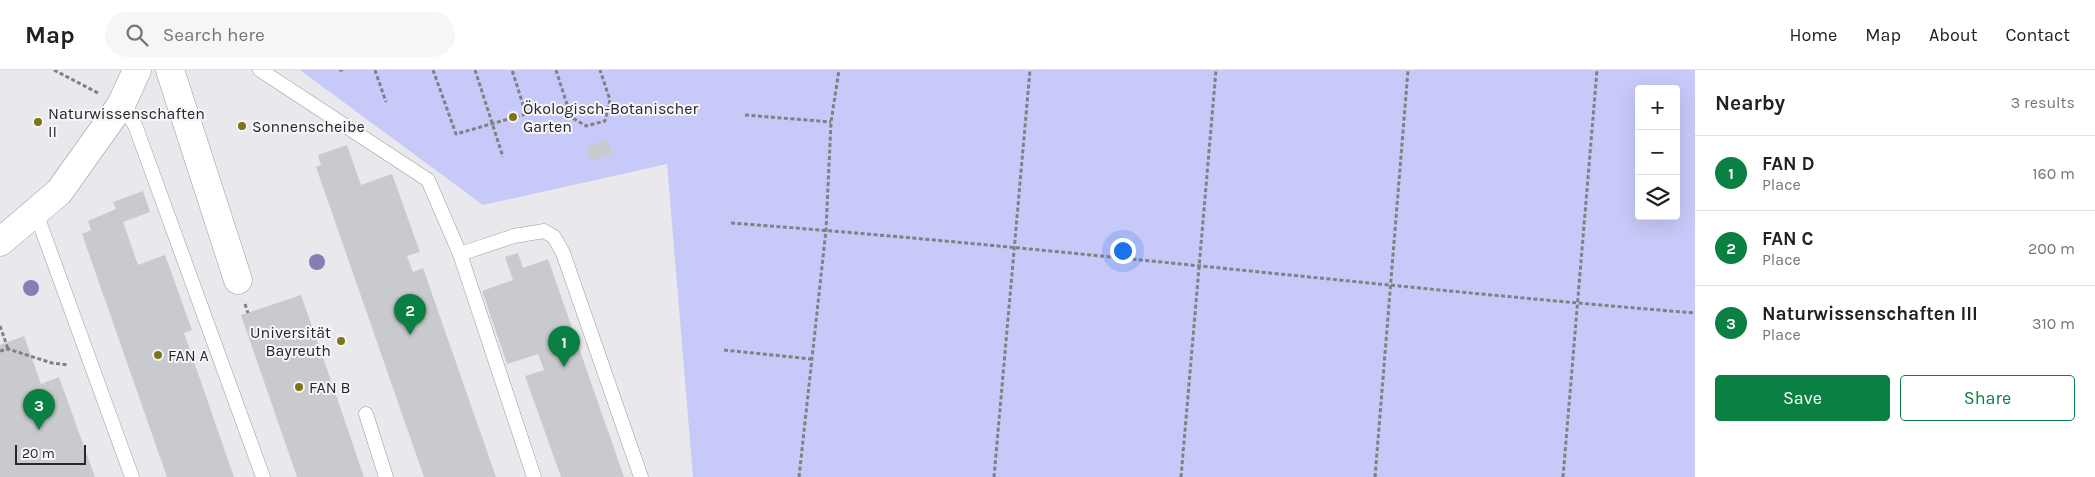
<!DOCTYPE html>
<meta charset="utf-8">
<style>
:root{--surface:#fff;--page:#f6f6f6;--text:#222;--muted:#767676;--line:#e0e0e0;--accent:#0b8043}
body{margin:0;font-family:Karla,sans-serif;background:var(--page);color:var(--text)}
.controls{position:absolute;right:15px;top:15px;display:grid;overflow:hidden;border-radius:5px;box-shadow:0 5px 20px #0002}
.controls button{width:45px;height:45px;display:grid;place-items:center;padding:0;border:0;border-bottom:1px solid var(--line);background:var(--surface);color:var(--text);font:25px sans-serif}
.scale{position:absolute;left:15px;bottom:12px;width:71px;box-sizing:border-box;padding-left:5px;border:2px solid #28282a;border-top:0;font-size:14px;line-height:18px;white-space:nowrap;color:#28282a;-webkit-text-stroke:4px #f5f5fa;paint-order:stroke}
.you{position:absolute;left:1122px;top:180px;width:18px;height:18px;margin:-12px;border:4px solid #fff;border-radius:50%;background:#1a73e8;box-shadow:0 0 0 8px #1a73e833}
.badge{display:grid;place-items:center;width:32px;height:32px;border-radius:50%;background:var(--accent);color:#fff;font-size:16px;font-weight:700}
.pin{position:absolute;translate:-50% -41px;filter:drop-shadow(0 1px 2px #0008)}
.pin::after{content:'';position:absolute;top:26px;width:18px;height:15px;background:inherit;clip-path:polygon(0 0,100% 0,50% 100%)}
.list{margin:0;padding:0;list-style:none}
h2{display:flex;justify-content:space-between;align-items:center;height:65px;margin:0;padding:0 20px;font-size:21px}
h2 small{font-size:16px;font-weight:400;color:var(--muted)}
.list li{display:grid;grid-template-columns:32px 1fr auto;gap:15px;align-items:center;box-sizing:border-box;height:75px;padding:0 20px;border-top:1px solid var(--line)}
.list b{display:block;font-size:19px;white-space:nowrap}
.list p{margin:0;font-size:16px;white-space:nowrap;color:var(--muted)}
.list em{font-size:16px;font-style:normal;color:var(--muted)}
.actions{display:flex;gap:10px;padding:15px 20px}
.actions a{flex:1;padding:11px 0;border:1px solid var(--accent);border-radius:5px;text-align:center;font-size:18px;color:var(--accent)}
.actions .main{background:var(--accent);color:#fff}
.icon{flex:none;width:28px;height:28px;fill:none;stroke:currentColor;stroke-width:2;stroke-linecap:round;stroke-linejoin:round}
.map{position:relative;flex:none;width:1695px;height:407px;overflow:hidden}
header{display:flex;align-items:center;gap:30px;box-sizing:border-box;height:70px;padding:0 25px;background:var(--surface);border-bottom:1px solid var(--line)}
header strong{font-size:24px}
nav{display:flex;gap:28px;margin-inline-start:auto;font-size:18px}
.search{width:350px;height:45px;background:var(--page);display:flex;align-items:center;gap:12px;box-sizing:border-box;padding:0 18px;border-radius:28px;color:var(--muted);font-size:19px}
main{display:flex}
aside{flex:1;background:var(--surface)}
.map>svg:first-child{display:block}
.green{fill:#c7c9f8;fill-rule:evenodd}
.building{fill:#c9cace}
.lines{fill:none;stroke-linecap:round;stroke-linejoin:round}
.lane-casing{stroke:#9a9b9f;stroke-width:15}
.street-casing{stroke:#9a9b9f;stroke-width:29}
.path{stroke:#818184;stroke-width:3;stroke-dasharray:4 2.5;stroke-linecap:butt}
.lane{stroke:#fff;stroke-width:14}
.street{stroke:#fff;stroke-width:28}
.tree{fill:#877eb5}
.poi-dot{fill:#7d7417;stroke:#f5f5fa;stroke-width:2}
.labels{text-anchor:middle;dominant-baseline:central;stroke-width:4;stroke-linejoin:round;paint-order:stroke}
.poi-label{font-size:16px;fill:#28282a;stroke:#f5f5fa;text-anchor:start}
</style>
<header>
<strong>Map</strong>
<div class="search"><svg class="icon" aria-label="search" viewBox="0 0 24 24"><circle cx="10" cy="10" r="6"/><path d="M15 15l6 6"/></svg>Search here</div>
<nav><a>Home</a><a>Map</a><a>About</a><a>Contact</a></nav>
</header>
<main>
<div class="map">
<svg width="1695" height="407" viewBox="0 0 1695 407">
<rect width="100%" height="100%" fill="#e8e8ed"/>
<!-- green -->
<path class="green" d="M 300,0 L 1695,0 L 1695,407 L 693,407 L 667,94 L 483,135 ZM 1639,19 L 1676,19 L 1676,146 L 1639,146 Z"/>
<!-- building -->
<g class="building">
<polygon points="607,69 612,84 591,92 586,77"/>
<polygon points="347,75 361,115 392,104 420,182 407,186 413,202 423,198 496,407 424,407 316,97 321,95 318,85"/>
<polygon points="143,121 150,142 123,152 138,195 165,185 192,260 184,263 234,407 167,407 82,164 91,160 88,151 116,139 113,132"/>
<polygon points="518,183 523,198 548,189 624,407 561,407 525,306 544,300 538,284 507,294 482,221 513,210 505,187"/>
<polygon points="301,225 334,319 364,407 297,407 241,245"/>
<polygon points="24,266 41,314 59,307 95,407 0,407 0,275"/>
</g>
<g class="lines">
<!-- lane casing -->
<g class="lane-casing">
<g id="lane">
<polyline points="260,0 428,110 460,184 534,407"/>
<polyline points="121,35 135,55 263,407"/>
<polyline points="36,143 132,407"/>
<polyline points="460,184 514,166 544,161 554,167 563,183 641,407"/>
<polyline points="366,344 386,407"/>
</g>
</g>
<!-- street casing -->
<g class="street-casing">
<g id="street">
<polyline points="170,0 238,210"/>
<polyline points="0,172 59,122 121,35 137,0"/>
</g>
</g>
<!-- path -->
<g class="path">
<polyline points="54,0 98,23"/>
<polyline points="339,0 343,0"/>
<polyline points="375,0 386,32"/>
<polyline points="433,0 456,64 526,44 512,0"/>
<polyline points="475,0 503,87"/>
<polyline points="556,0 571,47 586,56 605,51 610,30 600,0"/>
<polyline points="745,45 831,52"/>
<path d="M 731,153 C 1053,177 1373,217 1695,243"/>
<polyline points="245,234 248,243"/>
<polyline points="0,256 8,279"/>
<polyline points="724,280 811,289"/>
<polyline points="0,281 8,279 52,293 68,295"/>
<polyline points="799,407 826,160 831,52 839,0"/>
<polyline points="994,407 1030,0"/>
<polyline points="1181,407 1216,0"/>
<polyline points="1375,407 1408,0"/>
<polyline points="1563,407 1597,0"/>
</g>
<!-- lane -->
<use href="#lane" class="lane"/>
<!-- street -->
<use href="#street" class="street"/>
</g>
<!-- trees -->
<g class="tree">
<circle cx="317" cy="192" r="8"/>
<circle cx="31" cy="218" r="8"/>
</g>
<!-- markers -->
<g class="poi-dot">
<circle cx="513" cy="47" r="5"/>
<circle cx="38" cy="52" r="5"/>
<circle cx="242" cy="56" r="5"/>
<circle cx="341" cy="271" r="5"/>
<circle cx="158" cy="285" r="5"/>
<circle cx="299" cy="317" r="5"/>
</g>
<g class="labels">
<!-- poi labels -->
<g class="poi-label">
<text x="523" y="38">Ökologisch-Botanischer<tspan x="523" dy="18">Garten</tspan></text>
<text x="48" y="43">Naturwissenschaften<tspan x="48" dy="18">II</tspan></text>
<text x="252" y="56">Sonnenscheibe</text>
<text x="331" y="262" text-anchor="end">Universität<tspan x="331" dy="18">Bayreuth</tspan></text>
<text x="168" y="285">FAN A</text>
<text x="309" y="317">FAN B</text>
</g>
</g>
</svg>
<div class="controls">
<button>+</button>
<button>−</button>
<button><svg class="icon" aria-label="layers" viewBox="0 0 24 24"><path d="M12 4l9 5-9 5-9-5zM3 14l9 5 9-5"/></svg></button>
</div>
<div class="scale">20 m</div>
<div class="you"></div>
<div class="pin badge" style="left:564px;top:297px">1</div>
<div class="pin badge" style="left:410px;top:265px">2</div>
<div class="pin badge" style="left:39px;top:360px">3</div>
</div>
<aside>
<h2>Nearby<small>3 results</small></h2>
<ul class="list">
<li><span class="badge">1</span><div><b>FAN D</b><p>Place</p></div><em>160 m</em></li>
<li><span class="badge">2</span><div><b>FAN C</b><p>Place</p></div><em>200 m</em></li>
<li><span class="badge">3</span><div><b>Naturwissenschaften III</b><p>Place</p></div><em>310 m</em></li>
</ul>
<div class="actions"><a class="main">Save</a><a>Share</a></div>
</aside>
</main>
